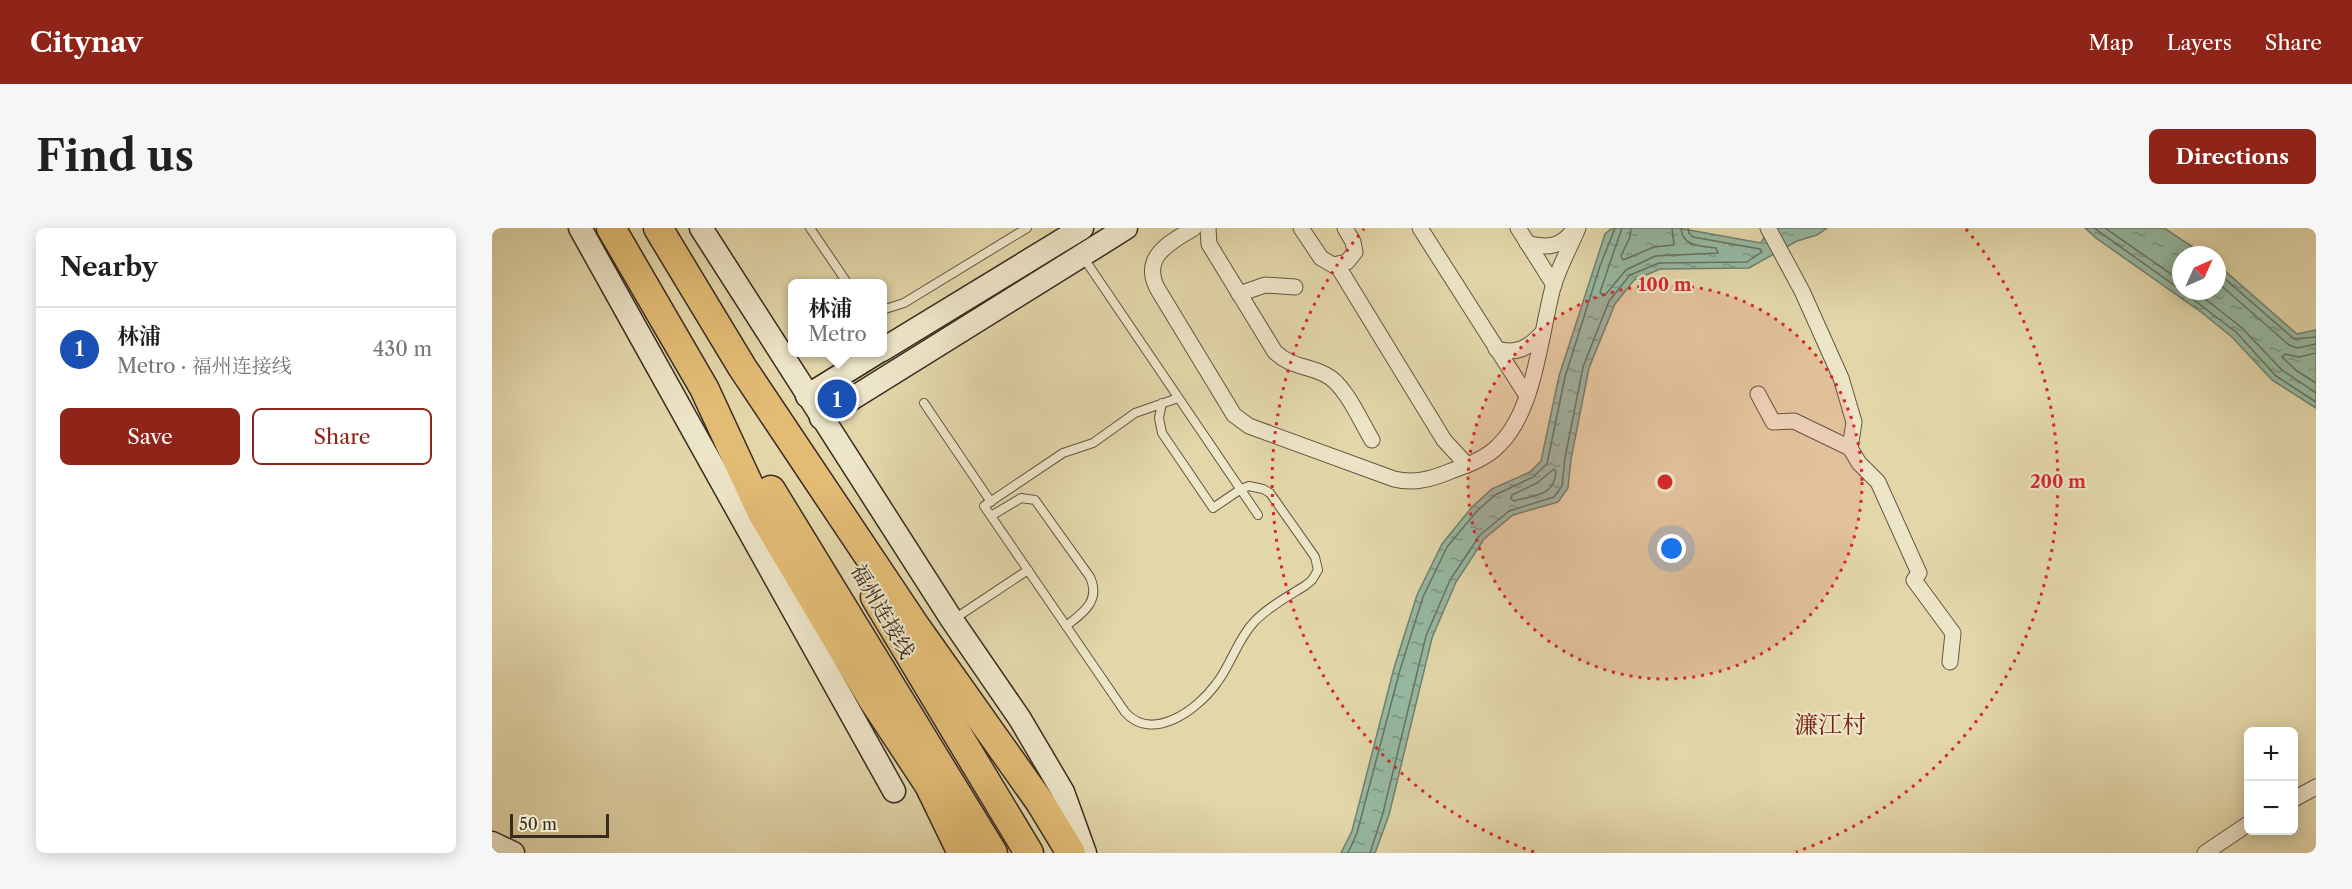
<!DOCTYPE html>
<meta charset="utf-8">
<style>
:root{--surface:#fff;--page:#f6f6f6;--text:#202124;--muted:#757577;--line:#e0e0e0;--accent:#8f2418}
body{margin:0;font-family:"Libre Caslon Text","Noto Serif SC",serif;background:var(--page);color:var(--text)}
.controls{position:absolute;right:18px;bottom:18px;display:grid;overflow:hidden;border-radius:9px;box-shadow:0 3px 15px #0003}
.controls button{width:54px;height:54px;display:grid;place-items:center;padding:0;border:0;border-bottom:2px solid var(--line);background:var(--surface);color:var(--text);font:30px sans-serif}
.compass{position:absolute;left:1680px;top:18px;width:54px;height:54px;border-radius:50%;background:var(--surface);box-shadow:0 3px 15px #0003;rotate:45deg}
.scale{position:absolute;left:18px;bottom:15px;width:99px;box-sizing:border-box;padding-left:6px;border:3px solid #382b20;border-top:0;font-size:16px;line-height:21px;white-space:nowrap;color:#382b20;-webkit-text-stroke:4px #ede5c8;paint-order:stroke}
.you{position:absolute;left:1180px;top:321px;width:21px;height:21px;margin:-15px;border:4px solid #fff;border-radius:50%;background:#1a73e8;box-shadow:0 0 0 9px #1a73e833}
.badge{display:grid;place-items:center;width:39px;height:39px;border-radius:50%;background:var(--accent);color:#fff;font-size:20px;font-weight:700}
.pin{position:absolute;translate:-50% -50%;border:3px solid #fff;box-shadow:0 2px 6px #0006}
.popup{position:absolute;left:296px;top:51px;width:99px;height:78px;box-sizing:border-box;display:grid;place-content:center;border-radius:9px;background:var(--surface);filter:drop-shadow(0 2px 4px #0005);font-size:20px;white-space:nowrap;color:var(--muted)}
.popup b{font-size:22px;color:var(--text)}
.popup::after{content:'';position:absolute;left:50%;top:100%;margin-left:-12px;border:12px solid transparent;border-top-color:var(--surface)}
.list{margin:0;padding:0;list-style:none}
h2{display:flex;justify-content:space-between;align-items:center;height:78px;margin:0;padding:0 24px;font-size:26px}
h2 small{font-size:20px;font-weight:400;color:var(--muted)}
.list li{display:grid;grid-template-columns:39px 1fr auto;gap:18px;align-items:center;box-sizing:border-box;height:84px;padding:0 24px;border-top:2px solid var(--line)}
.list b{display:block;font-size:22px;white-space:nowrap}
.list p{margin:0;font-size:20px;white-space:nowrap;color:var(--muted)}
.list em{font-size:20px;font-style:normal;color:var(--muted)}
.actions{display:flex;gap:12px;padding:18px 24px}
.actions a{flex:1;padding:14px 0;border:2px solid var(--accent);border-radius:9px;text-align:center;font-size:21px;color:var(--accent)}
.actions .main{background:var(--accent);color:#fff}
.map{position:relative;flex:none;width:1824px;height:625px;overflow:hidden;border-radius:9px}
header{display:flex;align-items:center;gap:36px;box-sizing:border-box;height:84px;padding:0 30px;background:var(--accent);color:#fff}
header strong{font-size:28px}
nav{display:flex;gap:33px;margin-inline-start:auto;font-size:21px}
.intro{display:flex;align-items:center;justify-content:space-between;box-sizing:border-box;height:144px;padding:0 36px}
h1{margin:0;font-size:42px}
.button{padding:15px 27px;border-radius:9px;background:var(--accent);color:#fff;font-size:21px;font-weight:700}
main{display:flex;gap:36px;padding:0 36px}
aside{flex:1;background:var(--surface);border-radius:9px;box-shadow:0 3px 15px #0003}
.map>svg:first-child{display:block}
.water{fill:url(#water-ripples);stroke:#70816f;stroke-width:1.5}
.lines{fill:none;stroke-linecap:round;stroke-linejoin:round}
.shore{stroke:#677262;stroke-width:1.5}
.lane-casing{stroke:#635642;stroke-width:10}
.street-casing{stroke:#635642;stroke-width:17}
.secondary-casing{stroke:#382b20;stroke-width:25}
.highway-casing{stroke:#382b20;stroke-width:31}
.lane{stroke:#ede5c8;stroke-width:8}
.street{stroke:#ede5c8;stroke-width:15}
.secondary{stroke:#ede5c8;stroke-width:22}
.highway{stroke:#e2bc75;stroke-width:28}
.ring{fill:none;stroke:#d62828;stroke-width:3;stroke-dasharray:3 6}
.labels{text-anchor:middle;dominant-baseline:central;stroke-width:4.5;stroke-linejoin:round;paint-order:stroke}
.street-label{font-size:21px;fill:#382b20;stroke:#ede5c8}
.quarter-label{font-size:24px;fill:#7a1f14;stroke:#ede5c8}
.centre{fill:#d62828;stroke:#ede5c8;stroke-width:3}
.ring-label{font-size:18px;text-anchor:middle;font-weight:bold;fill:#d62828;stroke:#ede5c8;stroke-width:4.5;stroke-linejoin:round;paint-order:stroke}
</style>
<header>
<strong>Citynav</strong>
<nav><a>Map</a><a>Layers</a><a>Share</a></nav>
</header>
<div class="intro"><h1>Find us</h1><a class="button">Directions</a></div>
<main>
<aside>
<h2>Nearby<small></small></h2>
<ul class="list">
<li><span class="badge" style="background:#1a4fb4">1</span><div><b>林浦</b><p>Metro · 福州连接线</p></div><em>430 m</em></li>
</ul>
<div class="actions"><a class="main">Save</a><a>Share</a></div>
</aside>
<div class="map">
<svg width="1824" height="625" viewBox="0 0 1824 625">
<defs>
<pattern id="water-ripples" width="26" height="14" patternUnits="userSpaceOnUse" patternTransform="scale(1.5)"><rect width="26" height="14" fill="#96baa3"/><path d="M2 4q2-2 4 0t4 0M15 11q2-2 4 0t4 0" fill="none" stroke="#7b9784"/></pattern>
</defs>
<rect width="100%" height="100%" fill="#e3d7aa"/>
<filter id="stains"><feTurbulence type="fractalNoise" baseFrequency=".00333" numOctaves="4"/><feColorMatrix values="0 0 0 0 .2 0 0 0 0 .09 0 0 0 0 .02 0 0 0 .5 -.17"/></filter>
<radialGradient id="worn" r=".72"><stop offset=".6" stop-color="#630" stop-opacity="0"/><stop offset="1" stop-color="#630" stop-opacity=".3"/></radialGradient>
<!-- water -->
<g class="water">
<polygon points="1120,0 1186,0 1269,15 1278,0 1335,0 1325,7 1305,13 1257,40 1168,41 1142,52 1123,76 1097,140 1079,231 1076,260 1066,274 1021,287 992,311 964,354 940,410 897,587 883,625 849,625 860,603 902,440 925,367 950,316 980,279 1000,261 1038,244 1049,233 1067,148 1113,6"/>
<polygon points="1593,0 1672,0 1713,27 1689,27 1689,63 1725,63 1725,36 1805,106 1824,102 1824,180 1780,152 1740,109 1709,84 1604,10"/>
</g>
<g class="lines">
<!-- shore -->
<g class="shore">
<path d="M 1130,0 L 1108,64 L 1110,67 L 1113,67 L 1134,42 L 1163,28 L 1226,25 L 1224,20 C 1210,18 1190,19 1189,0"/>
<polyline points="1139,0 1138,9 1129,28 1131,32 1162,19 1182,17 1180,0"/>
<polyline points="1602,0 1689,62"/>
<polyline points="1613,0 1689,53"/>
<polyline points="1725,44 1802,111 1824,109"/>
<polyline points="1725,54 1797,117 1806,120 1824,116"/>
<polyline points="1690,63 1744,104 1784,148 1824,174"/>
<polyline points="1703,63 1749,99 1790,142 1824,165"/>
<polyline points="1824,125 1807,129 1793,126 1790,129 1805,143 1824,155"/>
<path d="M 1062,241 L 1064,244 C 1062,269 1042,267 1022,273 L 1019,271 L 1020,267 L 1045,255 Z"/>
<polyline points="856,625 865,605 908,442 931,369 955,319 985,283 1003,267 1041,249 1055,236 1073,149 1108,38 1123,0"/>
<polyline points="878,625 891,585 934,408 958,352 988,307 1017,283 1062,269 1070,258 1073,230 1091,139 1117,73 1138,47 1167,35 1255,34 1270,24 1268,21 1201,9 1197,5 1196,0"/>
</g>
<!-- lane casing -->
<g class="lane-casing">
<g id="lane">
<polyline points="318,0 356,56"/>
<polyline points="591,29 766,287"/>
<polyline points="390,82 412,75 535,0"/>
<polyline points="432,175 499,274"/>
<path d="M 670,175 L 667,190 L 670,205 L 721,280 L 749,261 L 757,258 L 771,261 L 778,265 L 823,329 L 826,342 L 820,352 L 814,357 C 797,368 776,379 762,394 C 745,412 739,437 724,456 C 705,482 660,515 633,484 L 492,278 L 571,225 L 601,215 L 643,185 L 686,170"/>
<path d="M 499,288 L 529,270 L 543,272 L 598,349 C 609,373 591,385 574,398"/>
<polyline points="462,391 536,342"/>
</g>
</g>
<!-- street casing -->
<g class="street-casing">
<g id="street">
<path d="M 702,0 C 679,14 649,28 665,60 L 742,187 L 757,198 L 902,251 C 922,256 940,251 959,243 C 976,237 995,230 1007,217 C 1043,182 1048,108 1061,59 C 1067,39 1078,19 1086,0"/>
<path d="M 716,0 L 717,16 L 783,124 C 800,140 816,137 834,147 C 853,156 869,194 880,212"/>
<polyline points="809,0 829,30 841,37 855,34 863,24 861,14 853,0"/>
<polyline points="928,0 1035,168"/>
<polyline points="1026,0 1062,57"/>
<polyline points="1276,0 1310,63 1349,150 1362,194 1358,220 1367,235 1386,254 1427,345 1422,352 1461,405 1458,434"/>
<path d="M 1035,15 C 1055,21 1070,19 1082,1"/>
<polyline points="845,37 952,212 975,237"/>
<polyline points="747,66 773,57 803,59"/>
<path d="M 1004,121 C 1024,127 1037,120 1051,104"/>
<polyline points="1266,166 1281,194 1302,193 1358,220"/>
<polyline points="1802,571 1824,559"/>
<polyline points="1713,625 1756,596"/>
</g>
</g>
<!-- secondary casing -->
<g class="secondary-casing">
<g id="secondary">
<polyline points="88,0 402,563"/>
<polyline points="209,0 460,392 528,491 571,564 593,625"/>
<polyline points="390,122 590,0"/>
<polyline points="315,168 386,124"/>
<polyline points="329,190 634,0"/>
<polyline points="0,615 21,625"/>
</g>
</g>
<!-- highway casing -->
<g class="highway-casing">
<g id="highway">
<polyline points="119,0 212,160 270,285 381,472 437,557 470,625"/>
<polyline points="166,0 250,139 424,399 548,574 579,625"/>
<polyline points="279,262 501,625"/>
<polyline points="383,369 537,625"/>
</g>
</g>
<!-- lane -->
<use href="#lane" class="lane"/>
<!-- street -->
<use href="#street" class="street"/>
<!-- secondary -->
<use href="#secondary" class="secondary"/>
<!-- highway -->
<use href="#highway" class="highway"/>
</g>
<!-- distance rings -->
<circle cx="1173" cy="254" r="197" fill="#d62828" fill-opacity=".12"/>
<g class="ring">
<circle cx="1173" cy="254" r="197"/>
<path d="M1042 624A393 393 0 0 1 872 1M1474 1A393 393 0 0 1 1304 624"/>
</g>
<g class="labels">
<!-- street labels -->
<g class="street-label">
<text transform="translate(391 383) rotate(60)">福州连接线</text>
</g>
<!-- quarter labels -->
<g class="quarter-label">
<text x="1338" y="496">濂江村</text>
</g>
</g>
<circle cx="1173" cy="254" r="9" class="centre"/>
<g class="ring-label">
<text x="1173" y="63">100 m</text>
<text x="1566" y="260">200 m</text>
</g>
<rect width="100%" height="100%" filter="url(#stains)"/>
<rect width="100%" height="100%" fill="url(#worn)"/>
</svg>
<div class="controls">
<button>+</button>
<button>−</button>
</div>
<svg class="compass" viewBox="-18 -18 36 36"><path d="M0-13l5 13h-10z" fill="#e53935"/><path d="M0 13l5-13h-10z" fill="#757577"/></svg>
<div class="scale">50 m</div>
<div class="you"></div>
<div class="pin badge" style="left:345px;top:171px;background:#1a4fb4">1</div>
<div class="popup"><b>林浦</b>Metro</div>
</div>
</main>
